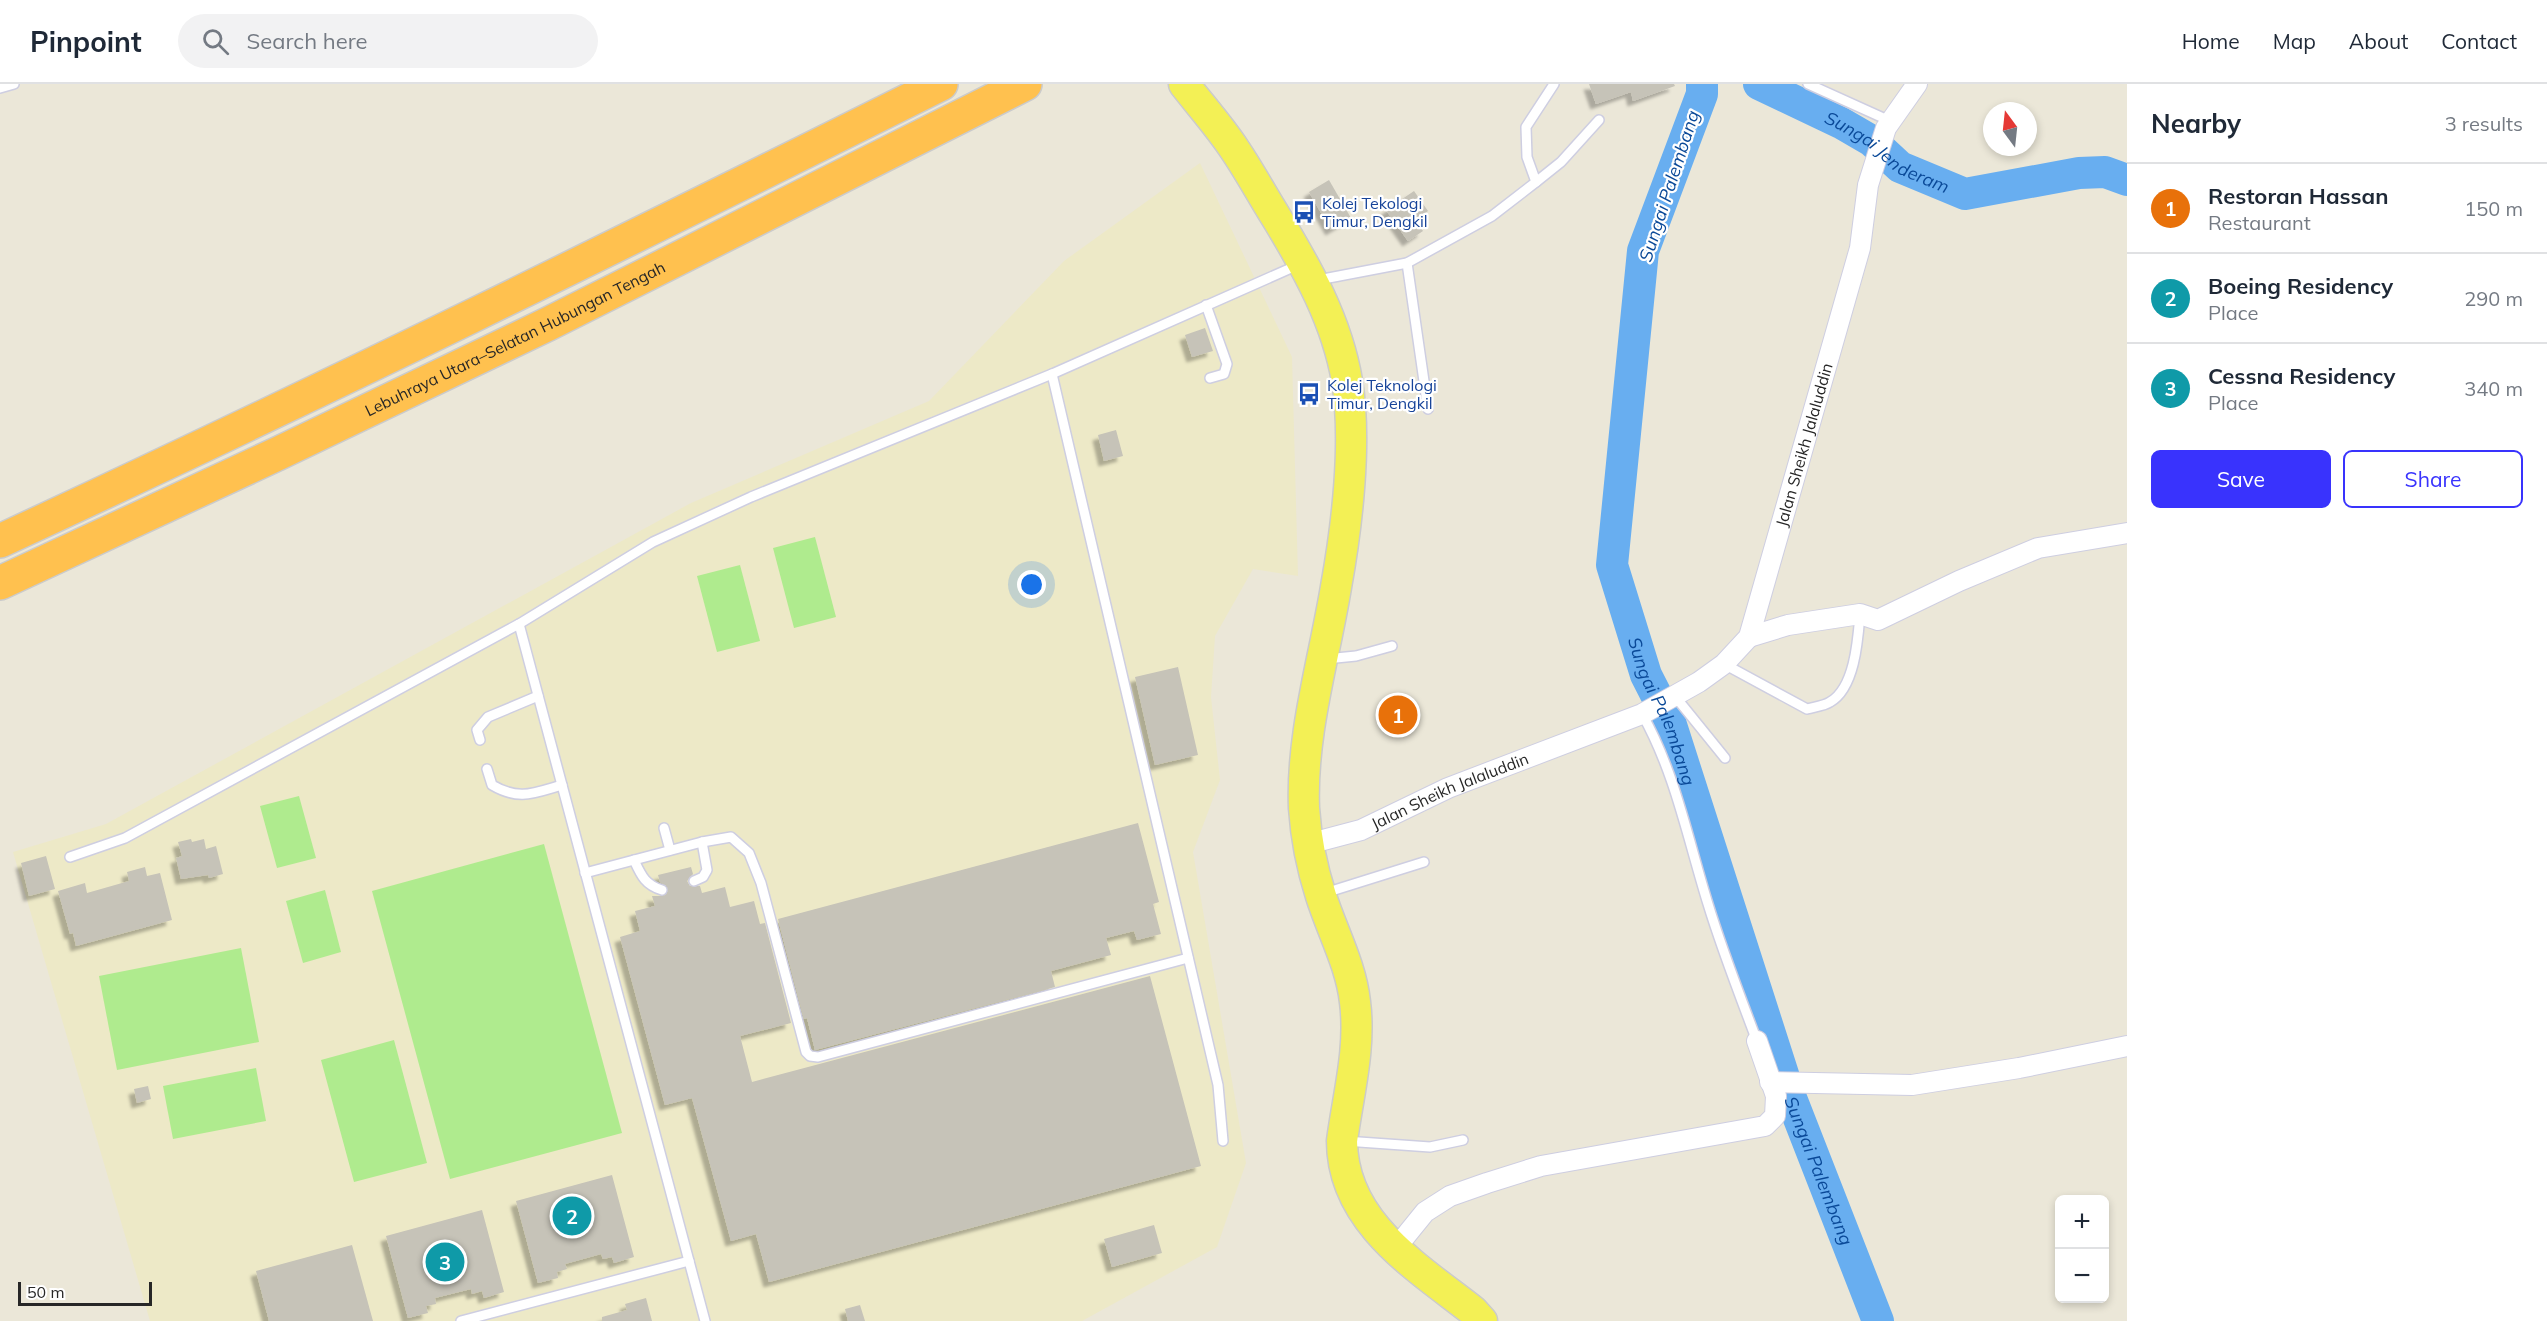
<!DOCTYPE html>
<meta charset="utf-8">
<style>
:root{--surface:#fff;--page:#f2f2f3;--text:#1f2937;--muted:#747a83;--line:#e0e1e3;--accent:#3933fd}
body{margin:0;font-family:Mulish,sans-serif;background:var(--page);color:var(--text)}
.controls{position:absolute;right:18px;bottom:18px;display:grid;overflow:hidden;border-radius:9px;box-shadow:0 3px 9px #0003}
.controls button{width:54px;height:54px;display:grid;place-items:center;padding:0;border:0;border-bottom:2px solid var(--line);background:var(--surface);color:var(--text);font:30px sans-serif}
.compass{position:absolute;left:1983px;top:18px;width:54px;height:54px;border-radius:50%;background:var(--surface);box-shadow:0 3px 9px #0003;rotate:345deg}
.scale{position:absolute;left:18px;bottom:15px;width:134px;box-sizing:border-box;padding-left:6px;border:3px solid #272727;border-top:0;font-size:16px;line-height:21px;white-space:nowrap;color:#272727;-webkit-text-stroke:4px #fff;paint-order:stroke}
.you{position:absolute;left:1032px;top:501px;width:21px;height:21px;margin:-15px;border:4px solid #fff;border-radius:50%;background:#1a73e8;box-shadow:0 0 0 9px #1a73e833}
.badge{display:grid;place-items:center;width:39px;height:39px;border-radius:50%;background:var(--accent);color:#fff;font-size:20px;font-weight:700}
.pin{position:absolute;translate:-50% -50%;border:3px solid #fff;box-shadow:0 2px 6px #0006}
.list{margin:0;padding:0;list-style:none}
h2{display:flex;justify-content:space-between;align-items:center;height:78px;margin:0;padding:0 24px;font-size:26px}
h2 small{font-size:20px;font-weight:400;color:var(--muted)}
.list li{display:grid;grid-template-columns:39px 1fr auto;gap:18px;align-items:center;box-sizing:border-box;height:90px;padding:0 24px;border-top:2px solid var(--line)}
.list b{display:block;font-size:22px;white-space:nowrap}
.list p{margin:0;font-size:20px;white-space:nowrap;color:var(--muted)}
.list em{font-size:20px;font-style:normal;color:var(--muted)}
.actions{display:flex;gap:12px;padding:18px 24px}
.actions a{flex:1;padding:14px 0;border:2px solid var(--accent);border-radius:9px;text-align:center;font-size:21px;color:var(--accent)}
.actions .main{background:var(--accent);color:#fff}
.icon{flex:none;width:33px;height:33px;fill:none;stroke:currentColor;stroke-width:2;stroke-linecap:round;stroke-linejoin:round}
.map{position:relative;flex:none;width:2127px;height:1237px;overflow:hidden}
header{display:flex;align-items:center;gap:36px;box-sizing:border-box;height:84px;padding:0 30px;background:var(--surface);border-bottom:2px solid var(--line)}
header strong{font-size:28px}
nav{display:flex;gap:33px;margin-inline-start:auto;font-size:21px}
.search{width:420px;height:54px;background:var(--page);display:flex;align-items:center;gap:15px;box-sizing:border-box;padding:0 21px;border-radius:33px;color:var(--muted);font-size:22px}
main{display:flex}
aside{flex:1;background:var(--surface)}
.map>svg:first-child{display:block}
.education{fill:#ede9c7}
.pitch{fill:#afeb8e}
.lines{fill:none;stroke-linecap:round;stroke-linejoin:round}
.river{stroke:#68aef0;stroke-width:32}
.building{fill:#c6c3b8;filter:url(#shadow)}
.service-casing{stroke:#cecee1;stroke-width:12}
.minor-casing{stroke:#cecee1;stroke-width:22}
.primary-casing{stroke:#cbcbcb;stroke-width:33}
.motorway-casing{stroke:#cbcbcb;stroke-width:36}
.service{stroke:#fff;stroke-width:9}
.minor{stroke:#fff;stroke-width:20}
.primary{stroke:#f3f055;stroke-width:30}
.motorway{stroke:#ffc14f;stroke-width:33}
.labels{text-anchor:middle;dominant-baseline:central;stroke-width:4.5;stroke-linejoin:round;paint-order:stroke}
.transit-label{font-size:16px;fill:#164399;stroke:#fff;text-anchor:start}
.street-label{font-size:16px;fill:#272727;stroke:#fff}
.water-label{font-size:18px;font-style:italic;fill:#0a4998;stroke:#fff}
</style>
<header>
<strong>Pinpoint</strong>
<div class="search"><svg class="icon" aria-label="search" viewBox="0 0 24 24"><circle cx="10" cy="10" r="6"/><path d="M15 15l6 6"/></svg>Search here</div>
<nav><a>Home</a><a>Map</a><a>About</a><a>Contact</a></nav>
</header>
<main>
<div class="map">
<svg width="2127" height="1237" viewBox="0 0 2127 1237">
<defs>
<filter id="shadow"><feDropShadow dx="-5.5" dy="5.5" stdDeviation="1.5" flood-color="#0004"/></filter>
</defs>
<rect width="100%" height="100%" fill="#ebe7d8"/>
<!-- education -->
<polygon class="education" points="1200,79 1292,273 1298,492 1253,485 1215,552 1211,613 1220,696 1193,768 1246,1079 1217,1163 1082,1237 150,1237 13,768 106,740 691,419 929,317 1064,177"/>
<!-- pitch -->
<g class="pitch">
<polygon points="815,453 836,533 794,544 773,464"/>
<polygon points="740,481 760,557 717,568 697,492"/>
<polygon points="299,712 316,774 277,784 260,722"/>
<polygon points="544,760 622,1049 450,1095 372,807"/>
<polygon points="325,806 341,868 303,879 286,817"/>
<polygon points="241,864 259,958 117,986 99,892"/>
<polygon points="394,956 427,1079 354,1098 321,976"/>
<polygon points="256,984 266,1037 173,1055 163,1002"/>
</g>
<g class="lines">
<!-- river -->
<g class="river">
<path id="s1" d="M 1702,0 L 1702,10 L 1643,167 L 1612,481 L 1646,591 L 1670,638 L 1789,1009 L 1878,1237"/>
<path id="s2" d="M 1759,0 L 1841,39 L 1872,57 L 1900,83 L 1965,110 L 2079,89 L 2105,88 L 2127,96"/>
</g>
</g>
<!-- building -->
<g class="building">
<polygon points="1589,0 1674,0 1675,2 1633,17 1631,8 1596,20"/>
<polygon points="1329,96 1351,134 1331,146 1309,108"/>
<polygon points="1414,107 1428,127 1424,130 1427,135 1419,141 1423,147 1408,157 1386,126"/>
<polygon points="1205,244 1213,267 1192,273 1185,251"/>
<polygon points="1116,346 1123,372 1104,377 1098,351"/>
<polygon points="1178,583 1198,671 1155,681 1135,593"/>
<polygon points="1138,739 1159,818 1153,820 1161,850 1137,856 1134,847 1106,854 1111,871 1051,887 1055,903 815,966 807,934 804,935 778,835"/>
<polygon points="191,755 192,758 204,755 206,765 216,762 223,790 209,794 208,791 181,795 176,774 182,772 178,758"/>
<polygon points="46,772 55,805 29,812 21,779"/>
<polygon points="145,783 147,792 160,789 172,836 76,862 73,849 70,850 58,807 85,799 87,809 129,797 127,788"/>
<polygon points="691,783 693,790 687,797 690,802 700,802 702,809 725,803 730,823 754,817 760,840 765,839 791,939 740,952 752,998 1150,892 1201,1082 769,1198 756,1150 731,1157 692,1014 665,1021 620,853 640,847 635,827 655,822 652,812 664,812 668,809 667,802 660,798 658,791"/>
<polygon points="148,1002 151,1015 137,1019 134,1005"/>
<polygon points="612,1091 634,1173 614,1179 612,1173 603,1175 601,1170 565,1180 567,1185 557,1188 558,1194 538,1199 516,1117"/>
<polygon points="482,1126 504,1208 484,1214 482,1207 472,1210 471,1205 435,1214 436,1220 426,1222 428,1229 408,1234 386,1152"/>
<polygon points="1154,1141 1162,1169 1112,1183 1104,1155"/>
<polygon points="352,1161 373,1237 269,1237 256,1187"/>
<polygon points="646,1214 652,1237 602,1237 602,1233 627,1226 625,1220"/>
<polygon points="860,1221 865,1237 848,1237 845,1225"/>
</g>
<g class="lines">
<!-- service casing -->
<g class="service-casing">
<g id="service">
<polyline points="1808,0 1890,37"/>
<polyline points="0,4 14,0"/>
<polyline points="1536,98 1561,78 1599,36"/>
<polyline points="1407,179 1428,325"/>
<polyline points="1318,196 1407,179 1492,132 1536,98 1527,73 1526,43 1554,0"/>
<polyline points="1206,221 1227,280 1224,290 1210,294"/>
<polyline points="1052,290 1218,1001 1223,1057"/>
<polyline points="519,540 705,1237"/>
<polyline points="1326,575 1356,572 1392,562"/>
<path d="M 1724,580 L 1807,625 C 1814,623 1824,622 1830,618 C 1855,604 1858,555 1860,530"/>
<polyline points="1674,611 1725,674"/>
<path d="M 1642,630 C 1675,688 1688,756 1708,820 C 1722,866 1740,912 1757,957"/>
<polyline points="480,656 477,646 488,633 538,612"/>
<path d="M 487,685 L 492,701 C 519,717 534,709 562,701"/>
<polyline points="664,744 670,766"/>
<polyline points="70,773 125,754 519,540 653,458 751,413 1052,290 1298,181"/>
<path d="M 634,776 C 641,791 645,801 662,806"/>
<polyline points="585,789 702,758 731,753 749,769 761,799 806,968 810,972 818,973 1188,874"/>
<polyline points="694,797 703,793 707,786 702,758"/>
<polyline points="1325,809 1424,778"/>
<polyline points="1345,1057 1430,1063 1463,1056"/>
<polyline points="461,1237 689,1177"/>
</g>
</g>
<!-- minor casing -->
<g class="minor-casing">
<g id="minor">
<polyline points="1749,553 1788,541 1860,530 1878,536 1959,497 2038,464 2127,449"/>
<path id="s3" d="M 1308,760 L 1361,746 L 1448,704 L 1642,630 L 1699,598 L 1724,580 L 1749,553 L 1860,164 L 1868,101 L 1886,44 L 1917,0"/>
<polyline points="1770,998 1912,1001 2019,984 2127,962"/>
<polyline points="1395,1165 1425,1128 1450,1112 1487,1099 1541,1082 1765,1042 1775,1032 1776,1012 1757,957"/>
</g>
</g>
<!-- primary casing -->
<g class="primary-casing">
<path id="primary" d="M 1184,0 C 1201,22 1220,43 1235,66 C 1250,88 1262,111 1276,133 C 1307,184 1337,237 1347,297 C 1357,358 1347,442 1336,503 C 1324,576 1301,650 1304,724 C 1306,754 1312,784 1321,812 C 1332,847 1351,881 1355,918 C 1361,965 1348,1011 1342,1057 C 1342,1138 1417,1183 1473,1227 L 1482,1237"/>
</g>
<!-- motorway casing -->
<g class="motorway-casing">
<g id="motorway">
<path d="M 0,457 C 317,310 629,156 941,0"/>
<path id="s4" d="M 0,499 L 277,370 L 548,240 L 1025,0"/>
</g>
</g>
<!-- service -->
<use href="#service" class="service"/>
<!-- minor -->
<use href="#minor" class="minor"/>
<!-- primary -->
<use href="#primary" class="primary"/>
<!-- motorway -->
<use href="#motorway" class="motorway"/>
</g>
<!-- icons -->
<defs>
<g id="bus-bare" transform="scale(1.8)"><path d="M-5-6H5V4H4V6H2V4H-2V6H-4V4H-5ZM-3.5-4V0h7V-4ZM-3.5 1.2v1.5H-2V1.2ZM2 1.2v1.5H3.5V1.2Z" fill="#1a4fb4" stroke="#fff" stroke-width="2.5" paint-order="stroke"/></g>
</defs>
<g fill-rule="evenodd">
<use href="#bus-bare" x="1304" y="128"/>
<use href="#bus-bare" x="1309" y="310"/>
</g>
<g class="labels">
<!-- transit labels -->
<g class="transit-label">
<text x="1322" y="119">Kolej Tekologi<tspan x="1322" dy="18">Timur, Dengkil</tspan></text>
<text x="1327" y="301">Kolej Teknologi<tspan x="1327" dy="18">Timur, Dengkil</tspan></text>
</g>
<!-- street labels -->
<g class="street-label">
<text stroke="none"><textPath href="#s4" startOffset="570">Lebuhraya Utara–Selatan Hubungan Tengah</textPath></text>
<text stroke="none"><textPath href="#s3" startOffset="692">Jalan Sheikh Jalaluddin</textPath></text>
<text stroke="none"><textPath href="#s3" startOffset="152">Jalan Sheikh Jalaluddin</textPath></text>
</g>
<!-- water labels -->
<g class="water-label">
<text stroke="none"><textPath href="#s2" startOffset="146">Sungai Jenderam</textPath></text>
<text transform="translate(1669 102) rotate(-72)">Sungai Palembang</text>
<text stroke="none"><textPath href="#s1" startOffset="648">Sungai Palembang</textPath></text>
<text stroke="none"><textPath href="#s1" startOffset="1134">Sungai Palembang</textPath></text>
</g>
</g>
</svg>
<div class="controls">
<button>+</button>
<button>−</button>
</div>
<svg class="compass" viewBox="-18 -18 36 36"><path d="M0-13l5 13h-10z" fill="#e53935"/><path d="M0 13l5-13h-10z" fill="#747a83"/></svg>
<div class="scale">50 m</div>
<div class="you"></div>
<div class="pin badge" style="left:1398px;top:631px;background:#e8710a">1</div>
<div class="pin badge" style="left:572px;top:1132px;background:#0f9aa8">2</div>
<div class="pin badge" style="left:445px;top:1178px;background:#0f9aa8">3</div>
</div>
<aside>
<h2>Nearby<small>3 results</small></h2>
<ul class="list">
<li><span class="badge" style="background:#e8710a">1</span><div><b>Restoran Hassan</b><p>Restaurant</p></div><em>150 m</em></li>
<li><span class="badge" style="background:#0f9aa8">2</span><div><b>Boeing Residency</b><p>Place</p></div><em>290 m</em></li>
<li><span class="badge" style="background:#0f9aa8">3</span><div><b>Cessna Residency</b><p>Place</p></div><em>340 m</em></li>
</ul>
<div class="actions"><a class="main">Save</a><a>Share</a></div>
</aside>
</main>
